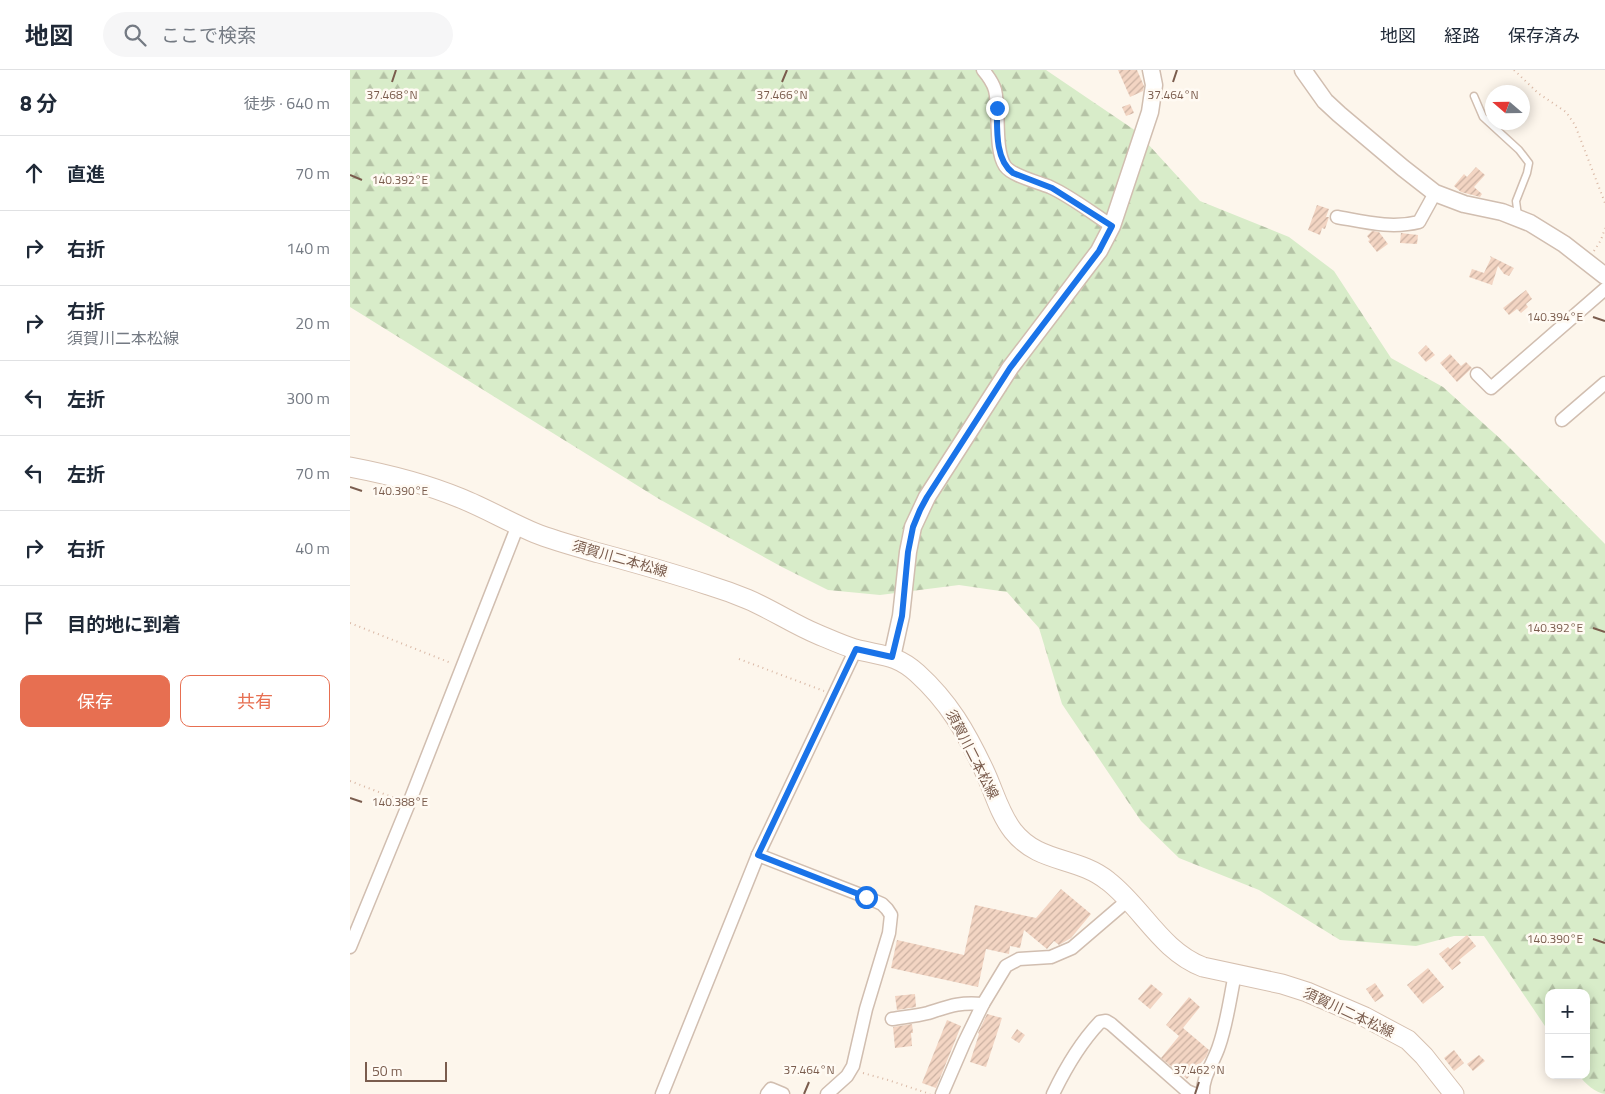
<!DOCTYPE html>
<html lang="ja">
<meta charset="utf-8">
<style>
:root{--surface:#fff;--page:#f6f6f7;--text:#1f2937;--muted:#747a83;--line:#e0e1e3;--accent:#e76f51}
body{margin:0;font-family:"Titillium Web","Noto Sans JP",sans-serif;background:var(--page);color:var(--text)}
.controls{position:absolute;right:15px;bottom:15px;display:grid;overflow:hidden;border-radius:10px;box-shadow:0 2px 12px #0003}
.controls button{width:45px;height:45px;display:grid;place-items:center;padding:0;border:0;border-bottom:1px solid var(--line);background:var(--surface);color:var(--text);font:25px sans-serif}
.compass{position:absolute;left:1135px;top:15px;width:45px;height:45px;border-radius:50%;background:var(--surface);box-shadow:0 2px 12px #0003;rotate:290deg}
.scale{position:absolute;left:15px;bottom:12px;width:82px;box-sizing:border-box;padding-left:5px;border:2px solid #7a5c4d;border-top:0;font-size:14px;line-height:18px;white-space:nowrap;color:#7a5c4d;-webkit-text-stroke:4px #fffaf3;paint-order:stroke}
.stop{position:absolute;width:15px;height:15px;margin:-11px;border:4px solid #1a73e8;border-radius:50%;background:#fff}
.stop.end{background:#1a73e8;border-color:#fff;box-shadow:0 1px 5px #0008}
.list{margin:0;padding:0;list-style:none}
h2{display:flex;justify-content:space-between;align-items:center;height:65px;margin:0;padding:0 20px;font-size:21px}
h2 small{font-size:16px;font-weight:400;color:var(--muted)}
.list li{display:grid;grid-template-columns:32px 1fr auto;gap:15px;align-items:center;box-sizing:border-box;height:75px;padding:0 20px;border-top:1px solid var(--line)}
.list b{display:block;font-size:19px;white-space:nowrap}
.list p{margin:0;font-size:16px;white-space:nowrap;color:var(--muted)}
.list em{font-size:16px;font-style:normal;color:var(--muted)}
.actions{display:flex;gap:10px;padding:15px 20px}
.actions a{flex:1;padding:11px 0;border:1px solid var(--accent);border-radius:10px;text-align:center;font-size:18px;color:var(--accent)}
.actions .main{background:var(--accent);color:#fff}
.icon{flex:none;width:28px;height:28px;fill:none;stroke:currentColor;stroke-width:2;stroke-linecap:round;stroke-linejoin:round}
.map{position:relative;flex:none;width:1255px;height:1024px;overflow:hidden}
header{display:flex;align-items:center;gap:30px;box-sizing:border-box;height:70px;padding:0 25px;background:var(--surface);border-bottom:1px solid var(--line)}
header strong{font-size:24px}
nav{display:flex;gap:28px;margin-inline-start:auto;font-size:18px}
.search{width:350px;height:45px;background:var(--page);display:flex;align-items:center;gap:12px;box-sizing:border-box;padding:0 18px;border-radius:28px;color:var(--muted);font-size:19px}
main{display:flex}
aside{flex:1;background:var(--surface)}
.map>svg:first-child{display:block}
.forest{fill:url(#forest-firs)}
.building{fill:url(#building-hatch)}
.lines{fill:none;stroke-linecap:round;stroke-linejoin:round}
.service-casing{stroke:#d1beb0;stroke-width:9}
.minor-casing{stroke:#d1beb0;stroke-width:15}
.tertiary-casing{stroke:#d1beb0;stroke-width:19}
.secondary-casing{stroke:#d6c0b0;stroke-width:21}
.path{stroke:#d9b8a5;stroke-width:2;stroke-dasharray:1 4;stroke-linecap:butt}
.service{stroke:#fff;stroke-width:6}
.minor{stroke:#fff;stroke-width:12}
.tertiary{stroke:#fff;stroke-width:16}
.secondary{stroke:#fff;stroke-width:19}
.route{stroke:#1a73e8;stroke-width:6}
.ticks{fill:none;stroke:#7a5c4d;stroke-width:2}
.labels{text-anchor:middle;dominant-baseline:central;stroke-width:5;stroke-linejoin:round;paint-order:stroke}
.street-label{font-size:14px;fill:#7a5c4d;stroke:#fffaf3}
.ticks-label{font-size:12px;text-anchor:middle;fill:#7a5c4d;stroke:#fffaf3;stroke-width:5;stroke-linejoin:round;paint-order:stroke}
</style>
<header>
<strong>地図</strong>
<div class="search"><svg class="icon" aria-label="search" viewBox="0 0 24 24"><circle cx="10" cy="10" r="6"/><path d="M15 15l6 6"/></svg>ここで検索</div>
<nav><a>地図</a><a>経路</a><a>保存済み</a></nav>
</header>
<main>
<aside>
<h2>8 分<small>徒歩 · 640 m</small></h2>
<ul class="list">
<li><svg class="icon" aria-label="ahead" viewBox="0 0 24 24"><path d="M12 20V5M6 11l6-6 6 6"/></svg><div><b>直進</b></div><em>70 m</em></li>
<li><svg class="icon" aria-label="right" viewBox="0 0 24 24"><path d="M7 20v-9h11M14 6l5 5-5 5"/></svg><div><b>右折</b></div><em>140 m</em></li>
<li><svg class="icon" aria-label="right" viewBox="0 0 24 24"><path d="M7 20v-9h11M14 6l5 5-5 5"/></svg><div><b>右折</b><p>須賀川二本松線</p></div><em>20 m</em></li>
<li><svg class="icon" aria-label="left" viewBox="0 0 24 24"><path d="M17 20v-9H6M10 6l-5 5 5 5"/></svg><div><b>左折</b></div><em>300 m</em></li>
<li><svg class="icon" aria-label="left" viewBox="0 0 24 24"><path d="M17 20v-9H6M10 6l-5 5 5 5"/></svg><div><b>左折</b></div><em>70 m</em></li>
<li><svg class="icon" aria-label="right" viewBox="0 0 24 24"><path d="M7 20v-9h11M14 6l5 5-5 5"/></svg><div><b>右折</b></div><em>40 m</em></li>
<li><svg class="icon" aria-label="arrive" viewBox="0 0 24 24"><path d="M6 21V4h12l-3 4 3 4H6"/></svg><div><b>目的地に到着</b></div></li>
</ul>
<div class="actions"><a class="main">保存</a><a>共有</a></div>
</aside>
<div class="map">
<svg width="1255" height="1024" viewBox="0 0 1255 1024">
<defs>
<pattern id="forest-firs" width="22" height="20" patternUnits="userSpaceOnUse" patternTransform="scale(1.25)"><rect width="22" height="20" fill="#d8ecc9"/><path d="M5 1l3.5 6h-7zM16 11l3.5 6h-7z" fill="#b4c2a5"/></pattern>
<pattern id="building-hatch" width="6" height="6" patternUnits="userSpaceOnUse" patternTransform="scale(1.25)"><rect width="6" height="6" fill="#f3d5c3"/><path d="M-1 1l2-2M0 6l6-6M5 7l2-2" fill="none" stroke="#cab0a1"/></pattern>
</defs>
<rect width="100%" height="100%" fill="#fdf6ec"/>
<!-- forest -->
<path class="forest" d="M 0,0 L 696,0 L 786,61 L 850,131 L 939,167 L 984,201 L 1041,288 L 1093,317 L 1155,373 L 1255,474 L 1255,1024 C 1246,1023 1234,1013 1229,1005 L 1236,1005 L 1236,923 L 1199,923 L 1199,962 L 1134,866 L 1104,866 L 1066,876 L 990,870 L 909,820 L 829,788 L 791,751 L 712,634 L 689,558 L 657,522 L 609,515 L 530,525 L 478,520 L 432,497 L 309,429 L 0,237 Z"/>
<!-- building -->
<g class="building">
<polygon points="768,0 787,0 794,16 793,21 780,27"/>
<polygon points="780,34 784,43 776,46 772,37"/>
<polygon points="1126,97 1135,105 1124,117 1132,124 1130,127 1111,122 1104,116 1114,104 1117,107"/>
<polygon points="967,135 979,139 976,147 979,147 975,159 972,158 970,165 958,160"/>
<polygon points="1022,161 1029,162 1038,174 1027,182 1018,171 1020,170 1017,166"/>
<polygon points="1051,163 1068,165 1067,174 1050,173"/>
<polygon points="1140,186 1164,198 1159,206 1154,204 1148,196 1142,215 1119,207 1122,199 1134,203 1141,188"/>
<polygon points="1176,220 1182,229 1176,234 1178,237 1171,243 1167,239 1159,245 1153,238"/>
<polygon points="1076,275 1085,285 1076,292 1068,283"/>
<polygon points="1100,284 1111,296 1116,292 1122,298 1107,312 1090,293"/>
<polygon points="711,819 741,844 721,868 709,875 704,871 697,879 674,860 670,878 660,876 659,884 636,879 628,917 541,898 547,870 614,885 625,835 686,848"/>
<polygon points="1117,865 1126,876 1109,890 1111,893 1102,900 1089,884 1098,877 1100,879"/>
<polygon points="1078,898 1094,917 1073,934 1057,915"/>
<polygon points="1025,913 1034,926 1025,932 1016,919"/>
<polygon points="801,914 813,924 800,939 788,929"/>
<polygon points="565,924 566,937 547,940 545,926"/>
<polygon points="839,927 850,937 833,958 859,980 856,987 837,1009 811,988 829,966 816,955"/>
<polygon points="637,944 652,948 636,997 620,992 629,964 628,963"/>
<polygon points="597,950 611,956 586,1018 572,1013"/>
<polygon points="562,954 563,963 561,963 562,976 545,978 543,957"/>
<polygon points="667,959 675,965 669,973 661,968"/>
<polygon points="1104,980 1114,993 1104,1001 1094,988"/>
<polygon points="1129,985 1135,991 1123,1001 1117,994"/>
</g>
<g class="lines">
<!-- service casing -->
<g class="service-casing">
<polyline id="service" points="1124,26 1133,47 1169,80 1179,93 1177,103 1166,131 1168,146"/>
</g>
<!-- minor casing -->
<g class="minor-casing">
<g id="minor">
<path d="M 633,0 C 638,6 643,13 645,20 C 650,40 644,79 655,96 C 662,106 688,112 700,117 C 720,126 742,143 762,156"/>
<path d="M 987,147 C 1015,152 1041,159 1069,152 L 1085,123"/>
<polyline points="1127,304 1141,318 1255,219"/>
<polyline points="1212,350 1255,313"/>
<polyline points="408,785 516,827 532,834 537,839 541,845 539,863 516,939 503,996 497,1006 477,1024"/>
<polyline points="0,877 59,733 168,455"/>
<path d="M 542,949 C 554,947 566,946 578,943 C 600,936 608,932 633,934"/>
<polyline points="312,1024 408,785 506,579"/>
<polyline points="417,1024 421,1019 433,1024"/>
<polyline points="592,1024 614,973 633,934 656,896 669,889 701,887 722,878 778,830"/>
<path d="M 703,1024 C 715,999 731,972 750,952 L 756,951 L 761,954 L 837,1021 L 844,1024"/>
<path d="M 853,1024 C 852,1007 864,992 869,976 C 877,953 880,928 885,904"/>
</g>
</g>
<!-- tertiary casing -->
<g class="tertiary-casing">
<g id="tertiary">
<polyline points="953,0 975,31 989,44 1053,98 1085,123 1114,134 1152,142 1180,153 1214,174 1255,206"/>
<polyline points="542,587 551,546 558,482 563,457 577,427 660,298 749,181 762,156 800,42 804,15 801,0"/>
</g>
</g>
<!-- secondary casing -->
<g class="secondary-casing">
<path id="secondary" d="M 0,397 C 37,404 74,413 110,428 C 135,438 159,452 185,463 C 205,471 228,477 249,483 C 286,493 322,503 358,515 C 371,519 385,524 397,529 C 421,539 443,554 467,564 C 479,569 492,575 505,579 C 531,586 546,584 567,603 C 599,632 616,662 634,700 C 644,721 649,743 663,761 C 689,794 727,786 758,811 C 792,837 811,881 853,897 L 932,914 L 957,922 L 1015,947 L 1058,970 L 1074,986 L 1104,1024"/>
</g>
<!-- path -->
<g class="path">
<polyline points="1164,0 1188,23 1216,42 1225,55 1255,133"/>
<polyline points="1244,181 1251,170 1255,158"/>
<polyline points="0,553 101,593"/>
<polyline points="389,589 474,621"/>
<polyline points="0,711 47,729"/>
<polyline points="513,1003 538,1010 580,1024"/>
</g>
<!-- service -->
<use href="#service" class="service"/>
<!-- minor -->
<use href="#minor" class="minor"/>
<!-- tertiary -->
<use href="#tertiary" class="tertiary"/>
<!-- secondary -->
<use href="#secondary" class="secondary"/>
</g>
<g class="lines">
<!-- route -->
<path class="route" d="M 516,827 L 408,785 L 506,579 L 542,587 L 552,546 L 558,482 L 563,457 L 570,440 L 577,427 L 660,298 L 749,181 L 762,156 L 702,118 L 663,103 C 645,90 647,59 647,38"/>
</g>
<!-- ticks -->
<path class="ticks" d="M 42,12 L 46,0M 432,12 L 437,0M 823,12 L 827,0M 0,105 L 12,110M 1243,247 L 1255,251M 0,417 L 12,421M 1243,558 L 1255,562M 0,728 L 12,732M 1243,869 L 1255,873M 454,1024 L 459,1012M 845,1024 L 849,1012"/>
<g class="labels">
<!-- street labels -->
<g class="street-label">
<text transform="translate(270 488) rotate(16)">須賀川二本松線</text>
<text transform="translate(623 684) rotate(63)">須賀川二本松線</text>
<text transform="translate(999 942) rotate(25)">須賀川二本松線</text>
</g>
</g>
<g class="ticks-label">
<text x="42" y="29">37.468°N</text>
<text x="432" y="29">37.466°N</text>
<text x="823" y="29">37.464°N</text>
<text x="50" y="114">140.392°E</text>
<text x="1205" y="251">140.394°E</text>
<text x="50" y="425">140.390°E</text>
<text x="1205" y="562">140.392°E</text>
<text x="50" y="736">140.388°E</text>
<text x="1205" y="873">140.390°E</text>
<text x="459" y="1004">37.464°N</text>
<text x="849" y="1004">37.462°N</text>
</g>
</svg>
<div class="controls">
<button>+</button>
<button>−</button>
</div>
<svg class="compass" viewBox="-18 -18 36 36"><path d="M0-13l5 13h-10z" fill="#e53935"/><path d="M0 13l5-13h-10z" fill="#747a83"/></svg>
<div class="scale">50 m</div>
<div class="stop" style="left:516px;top:827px"></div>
<div class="stop end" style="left:647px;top:38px"></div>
</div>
</main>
